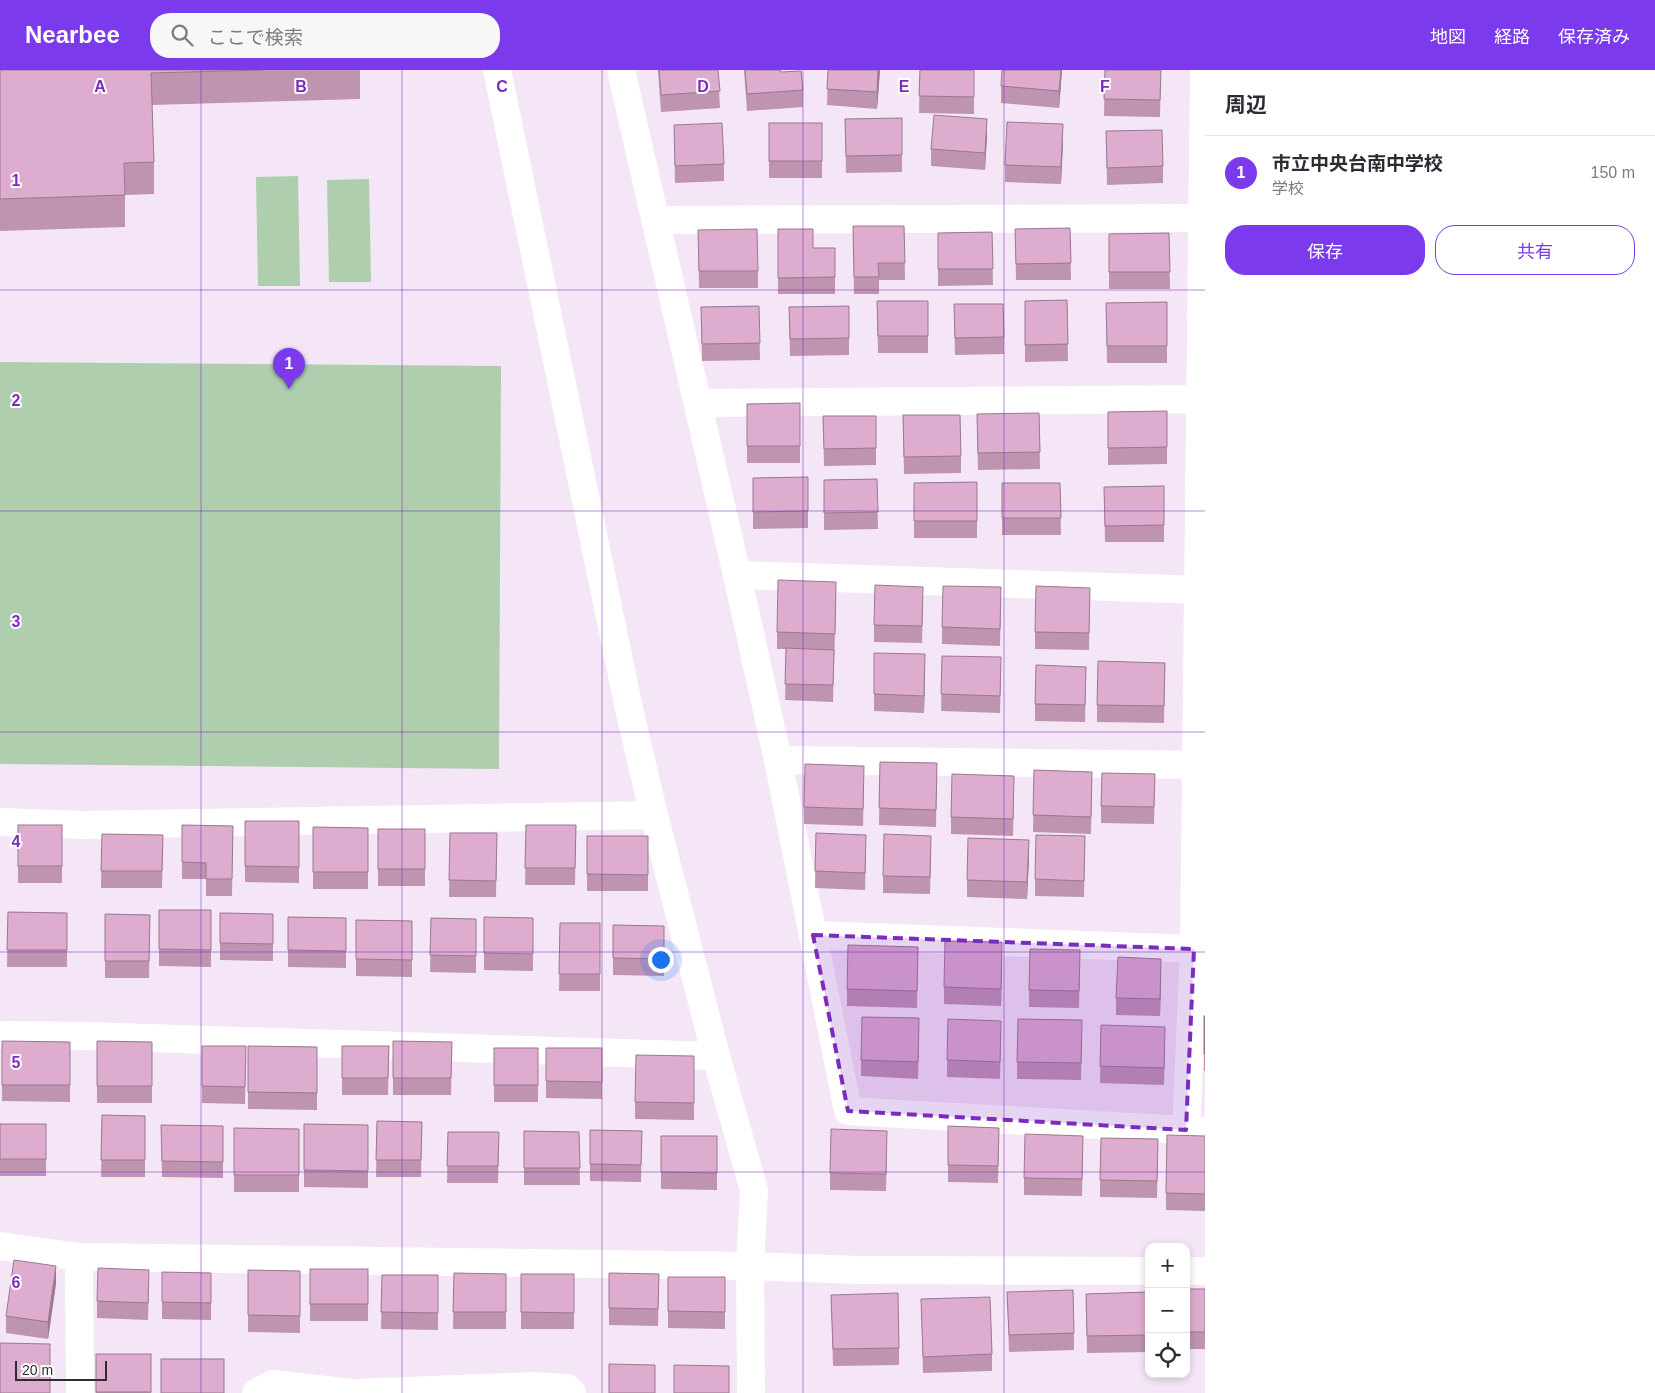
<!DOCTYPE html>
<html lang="ja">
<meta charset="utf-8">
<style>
:root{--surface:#fff;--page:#f7f7f7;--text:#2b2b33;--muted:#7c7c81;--line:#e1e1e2;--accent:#7c3aed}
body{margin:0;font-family:Helvetica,"Noto Sans JP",sans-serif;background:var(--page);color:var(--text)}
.controls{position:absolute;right:15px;bottom:15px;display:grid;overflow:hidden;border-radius:10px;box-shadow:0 2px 8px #0003}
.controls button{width:45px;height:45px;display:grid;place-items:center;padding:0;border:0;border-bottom:1px solid var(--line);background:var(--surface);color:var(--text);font:25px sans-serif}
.scale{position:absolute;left:15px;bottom:12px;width:92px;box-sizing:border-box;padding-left:5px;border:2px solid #302b31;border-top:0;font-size:14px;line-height:18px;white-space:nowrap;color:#302b31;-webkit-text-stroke:4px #fff;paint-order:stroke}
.you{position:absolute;left:660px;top:889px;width:18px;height:18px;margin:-12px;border:4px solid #fff;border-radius:50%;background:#1a73e8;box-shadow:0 0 0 8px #1a73e833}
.badge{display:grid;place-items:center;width:32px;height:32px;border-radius:50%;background:var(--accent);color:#fff;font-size:16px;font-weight:700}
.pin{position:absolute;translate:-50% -41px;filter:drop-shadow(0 1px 2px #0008)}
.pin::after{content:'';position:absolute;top:26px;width:18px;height:15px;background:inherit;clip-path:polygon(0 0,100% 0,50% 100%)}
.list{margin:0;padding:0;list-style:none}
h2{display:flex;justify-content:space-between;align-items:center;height:65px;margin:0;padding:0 20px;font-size:21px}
h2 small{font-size:16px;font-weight:400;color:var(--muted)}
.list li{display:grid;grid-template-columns:32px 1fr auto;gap:15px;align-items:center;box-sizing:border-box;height:75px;padding:0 20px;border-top:1px solid var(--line)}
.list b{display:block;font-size:19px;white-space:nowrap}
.list p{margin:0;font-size:16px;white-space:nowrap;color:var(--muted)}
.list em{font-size:16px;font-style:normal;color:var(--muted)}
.actions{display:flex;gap:10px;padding:15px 20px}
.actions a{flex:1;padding:11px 0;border:1px solid var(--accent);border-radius:20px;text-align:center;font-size:18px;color:var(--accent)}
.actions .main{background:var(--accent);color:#fff}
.icon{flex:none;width:28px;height:28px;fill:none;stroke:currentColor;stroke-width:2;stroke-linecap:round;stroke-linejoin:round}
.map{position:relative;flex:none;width:1205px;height:1323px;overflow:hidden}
header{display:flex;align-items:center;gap:30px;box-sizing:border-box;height:70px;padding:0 25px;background:var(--accent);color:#fff}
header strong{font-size:24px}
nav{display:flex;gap:28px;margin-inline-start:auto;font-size:18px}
.search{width:350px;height:45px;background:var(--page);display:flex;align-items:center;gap:12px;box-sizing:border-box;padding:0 18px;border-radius:20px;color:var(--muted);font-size:19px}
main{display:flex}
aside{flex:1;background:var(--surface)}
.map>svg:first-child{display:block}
.green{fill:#aecead}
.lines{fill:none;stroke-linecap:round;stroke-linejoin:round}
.minor{stroke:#fff;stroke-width:28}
.wall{fill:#be94b1}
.shaded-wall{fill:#9b7890}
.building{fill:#ddacce;stroke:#9b7890}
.marked{fill:#7b2cbf;fill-opacity:0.2;stroke:#7b2cbf;stroke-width:4;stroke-dasharray:10 6;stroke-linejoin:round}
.grid{fill:none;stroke:#7b2cbf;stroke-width:1;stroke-opacity:0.55}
.grid-label{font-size:16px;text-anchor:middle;font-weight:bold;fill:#7b2cbf;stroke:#fff;stroke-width:4;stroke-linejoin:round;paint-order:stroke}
</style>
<header>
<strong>Nearbee</strong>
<div class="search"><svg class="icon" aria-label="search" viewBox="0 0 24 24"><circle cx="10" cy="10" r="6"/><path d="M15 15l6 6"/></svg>ここで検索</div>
<nav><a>地図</a><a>経路</a><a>保存済み</a></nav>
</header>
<main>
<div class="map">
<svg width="1205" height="1323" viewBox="0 0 1205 1323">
<rect width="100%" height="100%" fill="#f5e6f7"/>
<!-- green -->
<g class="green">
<polygon points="298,106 300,216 258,216 256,107"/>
<polygon points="369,109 371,212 329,212 327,110"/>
<polygon points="0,292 501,296 499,699 0,694"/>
</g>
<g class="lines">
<!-- minor -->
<g class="minor">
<polyline points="497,0 629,639 654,745"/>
<polyline points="621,0 737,505 778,690 848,1041 1205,1061"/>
<polyline points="655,150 1202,148"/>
<polyline points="698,333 1200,329"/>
<polyline points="737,505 1205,520"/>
<polyline points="778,690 1196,695"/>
<polyline points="0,752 85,755 654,745 716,986 754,1120 750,1196 751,1323"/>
<polyline points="813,865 1194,879"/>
<polyline points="0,965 86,966 716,986"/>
<polyline points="1186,1060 1194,879 1204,0"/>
<polyline points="0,1176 79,1187 750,1196 860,1200 1149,1201"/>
<polyline points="79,1187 80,1323"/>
<polyline points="1186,1201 1205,1201"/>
<polyline points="256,1323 273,1314 351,1323"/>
<polyline points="355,1323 534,1316 567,1318 572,1323"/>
</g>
</g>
<!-- wall -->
<g class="wall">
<polygon points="0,0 360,0 360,29 152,35 154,92 154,124 125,125 125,157 0,161"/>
<polygon points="658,0 718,0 720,38 661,42"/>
<polygon points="744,0 780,0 781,2 803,20 803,37 747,41"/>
<polygon points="828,0 880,0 877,39 827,35"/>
<polygon points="920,0 974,0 974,44 919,43"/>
<polygon points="1062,0 1059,38 1001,33 1001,16"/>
<polygon points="1105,0 1161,0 1160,47 1104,46"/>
<polygon points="845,49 902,85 902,102 846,103"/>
<rect x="769" y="53" width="53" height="55"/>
<polygon points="674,55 724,94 724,111 675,113"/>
<polygon points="1106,61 1163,96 1163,113 1107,115"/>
<polygon points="987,66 985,100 931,96 931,79"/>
<polygon points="1063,71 1061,114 1005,112 1005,95"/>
<polygon points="853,156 904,156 905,210 879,210 879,224 854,224"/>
<polygon points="1070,158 1071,210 1016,210 1015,159"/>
<polygon points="778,159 813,178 835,178 835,224 778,224"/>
<polygon points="698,160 758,201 758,218 699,218"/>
<polygon points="992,162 993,215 938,216 938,163"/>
<polygon points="1169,163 1170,219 1109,219 1109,164"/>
<polygon points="1067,230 1068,291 1025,292 1025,231"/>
<polygon points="877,231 928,231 928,283 878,283"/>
<polygon points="1167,232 1167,293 1107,293 1106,233"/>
<polygon points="954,234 1004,267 1004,284 955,285"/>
<polygon points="759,236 760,290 702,291 701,237"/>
<polygon points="849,236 849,285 790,286 789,237"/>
<polygon points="747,334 800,376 800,393 747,393"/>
<polygon points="1167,341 1167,394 1108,395 1108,342"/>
<polygon points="1039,343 1040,399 978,400 977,361"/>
<polygon points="903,345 961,386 961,403 904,404"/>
<polygon points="823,346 876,346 876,395 824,396"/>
<polygon points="808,407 808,458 753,459 753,408"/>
<polygon points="877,409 878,459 824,460 824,410"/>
<polygon points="977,412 977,468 914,468 914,413"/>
<polygon points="1002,413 1060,413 1061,465 1002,465"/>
<polygon points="1164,416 1164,472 1105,472 1104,417"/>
<polygon points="1090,518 1089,580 1035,579 1035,562"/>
<polygon points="836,529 833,632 785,630 786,579 777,579 777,562"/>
<polygon points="923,534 922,573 874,572 874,555"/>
<polygon points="1001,534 1000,576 942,574 942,557"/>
<polygon points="874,583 925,601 924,643 874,641"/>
<polygon points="942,586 1001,604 1000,643 941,641"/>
<polygon points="1165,593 1164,653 1097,652 1097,635"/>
<polygon points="1086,614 1085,652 1035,651 1035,634"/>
<polygon points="880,692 937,693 936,757 879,755"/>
<polygon points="1034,700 1092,702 1091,764 1033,762"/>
<polygon points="1155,704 1154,754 1101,753 1101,736"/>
<polygon points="864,713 863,756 804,754 804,737"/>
<polygon points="1014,723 1013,766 951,764 951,747"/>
<polygon points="245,751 299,751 299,813 245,812"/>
<rect x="18" y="755" width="44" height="58"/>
<polygon points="182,755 233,756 232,826 206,826 206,809 182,809"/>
<polygon points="526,755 576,755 575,815 525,815"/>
<polygon points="313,757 368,758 368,819 313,819"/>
<rect x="378" y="759" width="47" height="57"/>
<polygon points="450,763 497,763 496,827 449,827"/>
<polygon points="816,763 866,782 865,820 815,818"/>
<polygon points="102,764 163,765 162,818 101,818"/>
<rect x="587" y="766" width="61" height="55"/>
<polygon points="1085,766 1084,827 1035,826 1035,809"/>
<polygon points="931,783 930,824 883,823 883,806"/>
<polygon points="1029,787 1027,829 967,827 967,810"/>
<polygon points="159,840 211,840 211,897 159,896"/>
<polygon points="8,842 67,843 67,897 7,897"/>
<polygon points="220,843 273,844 273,891 220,890"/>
<polygon points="105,844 150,845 149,908 105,908"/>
<polygon points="288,847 346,848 346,898 288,897"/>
<polygon points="484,847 533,848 533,901 484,900"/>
<polygon points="431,848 476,849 476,903 430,902"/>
<polygon points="356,850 412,851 412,907 356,906"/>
<polygon points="560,853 600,853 600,921 559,921"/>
<polygon points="613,855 664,856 664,906 613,905"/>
<polygon points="918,877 917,938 847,936 847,919"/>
<polygon points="1002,889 1001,936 944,934 944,917"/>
<polygon points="1080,897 1079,938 1029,937 1029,920"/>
<polygon points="1161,906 1160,946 1116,945 1116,928"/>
<rect x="1204" y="946" width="1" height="55"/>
<polygon points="1101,955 1165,974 1164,1015 1100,1013"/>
<polygon points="919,965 918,1009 861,1006 861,990"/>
<polygon points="1082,967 1081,1010 1017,1009 1017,992"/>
<polygon points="1001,968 1000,1009 947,1007 947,990"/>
<polygon points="2,971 70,972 70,1032 2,1031"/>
<polygon points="97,971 152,972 152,1033 97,1033"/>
<polygon points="393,971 452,972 451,1025 393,1025"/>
<polygon points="202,976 246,976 245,1034 202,1033"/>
<polygon points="248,976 317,977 317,1040 248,1039"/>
<polygon points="342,976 389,976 388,1025 342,1025"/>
<rect x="494" y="978" width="44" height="54"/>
<polygon points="546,978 602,978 602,1029 546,1028"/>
<polygon points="694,986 694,1050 635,1049 635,1032"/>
<polygon points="102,1045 145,1046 145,1107 101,1107"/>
<polygon points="377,1051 422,1052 421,1107 376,1107"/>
<rect x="0" y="1054" width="46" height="52"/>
<polygon points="304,1054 368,1055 368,1118 304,1117"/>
<polygon points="161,1055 223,1056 223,1108 162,1107"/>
<polygon points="948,1056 999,1058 998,1113 948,1112"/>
<polygon points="234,1058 299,1059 299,1122 234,1122"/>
<polygon points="590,1060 642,1061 641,1112 590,1111"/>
<polygon points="524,1061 579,1062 580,1115 524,1115"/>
<polygon points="448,1062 499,1062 498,1113 447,1113"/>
<polygon points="661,1066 717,1066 717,1120 661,1119"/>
<polygon points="1205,1066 1205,1141 1166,1140 1166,1123"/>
<polygon points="887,1078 886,1121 830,1120 830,1103"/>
<polygon points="1083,1083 1082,1126 1024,1125 1024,1108"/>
<polygon points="1158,1086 1157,1128 1100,1127 1100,1110"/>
<rect x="310" y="1199" width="58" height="52"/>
<polygon points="248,1200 300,1201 300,1263 248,1262"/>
<polygon points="162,1202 211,1203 211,1250 162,1249"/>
<polygon points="454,1203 506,1204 506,1259 453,1259"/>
<polygon points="609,1203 659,1204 658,1256 609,1255"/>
<rect x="521" y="1204" width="53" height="55"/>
<polygon points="382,1205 438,1205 438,1260 381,1259"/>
<polygon points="668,1207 725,1207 725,1259 668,1258"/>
<polygon points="56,1213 48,1269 6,1263 6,1246"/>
<polygon points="149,1217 148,1250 97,1248 97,1231"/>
<rect x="1186" y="1219" width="19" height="60"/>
<polygon points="1007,1222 1074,1263 1074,1280 1009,1282"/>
<polygon points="1149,1222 1149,1282 1087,1283 1086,1224"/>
<polygon points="831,1225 899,1278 899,1295 833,1296"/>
<polygon points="921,1229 992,1284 992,1301 923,1303"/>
<rect x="96" y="1284" width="55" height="39"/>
</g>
<!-- shaded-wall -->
<g class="shaded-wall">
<polygon points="878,0 880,0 877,39 877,22"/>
<polygon points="1061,0 1062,0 1059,38 1059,21"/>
<polygon points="987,49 987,66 985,100 985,83"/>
<polygon points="1063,54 1063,71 1061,114 1061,97"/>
<polygon points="925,584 925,601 924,643 924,626"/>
<polygon points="1029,770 1029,787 1027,829 1027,812"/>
<polygon points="1002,872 1002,889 1001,936 1001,919"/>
<polygon points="1161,889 1161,906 1160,946 1160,929"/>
<polygon points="56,1196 56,1213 48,1269 48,1252"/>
</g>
<!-- building -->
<g class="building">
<polygon points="0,0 263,0 151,3 154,92 124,93 125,125 0,129"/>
<polygon points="659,0 718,0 720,21 661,25"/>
<polygon points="745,0 780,0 781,2 801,1 803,20 747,24"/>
<polygon points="828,0 878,0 877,22 827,19"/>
<polygon points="920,0 974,0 974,27 919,26"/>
<polygon points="1002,0 1061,0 1059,21 1001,16"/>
<polygon points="1105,0 1161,0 1160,30 1104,29"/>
<polygon points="934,45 987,49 985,83 931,79"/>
<polygon points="902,48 902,85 846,86 845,49"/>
<polygon points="1007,52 1063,54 1061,97 1005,95"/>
<polygon points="722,53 724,94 675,96 674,55"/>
<rect x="769" y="53" width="53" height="38"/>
<polygon points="1162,60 1163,96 1107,98 1106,61"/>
<polygon points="853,156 904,156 905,193 878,193 879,207 854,207"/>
<polygon points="1070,158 1071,193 1016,194 1015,159"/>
<polygon points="757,159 758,201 699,201 698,160"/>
<polygon points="778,159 813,159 813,178 835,178 835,207 778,208"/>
<polygon points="992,162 993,199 938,199 938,163"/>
<polygon points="1169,163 1170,202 1109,202 1109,164"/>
<polygon points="1067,230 1068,274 1025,275 1025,231"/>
<polygon points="877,231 928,231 928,266 878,266"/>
<polygon points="1167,232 1167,276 1107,276 1106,233"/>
<polygon points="954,234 1003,234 1004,267 955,268"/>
<polygon points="759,236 760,273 702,274 701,237"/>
<polygon points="849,236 849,268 790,269 789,237"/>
<polygon points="800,333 800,376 747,376 747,334"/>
<polygon points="1167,341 1167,377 1108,378 1108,342"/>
<polygon points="1039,343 1040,382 978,383 977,344"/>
<polygon points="903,345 960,345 961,386 904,387"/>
<polygon points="823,346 876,346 876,378 824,379"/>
<polygon points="808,407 808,441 753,442 753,408"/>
<polygon points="877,409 878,442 824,443 824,410"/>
<polygon points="977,412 977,451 914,451 914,413"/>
<polygon points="1002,413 1060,413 1061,448 1002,448"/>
<polygon points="1164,416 1164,455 1105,456 1104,417"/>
<polygon points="778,510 836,512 835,564 777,562"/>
<polygon points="875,515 923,517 922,556 874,555"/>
<polygon points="943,516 1001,517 1000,559 942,557"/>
<polygon points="1036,516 1090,518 1089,563 1035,562"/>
<polygon points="786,578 834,580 833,615 785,614"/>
<polygon points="874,583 925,584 924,626 874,624"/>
<polygon points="942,586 1001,587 1000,626 941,624"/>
<polygon points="1098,591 1165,593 1164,636 1097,635"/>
<polygon points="1036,595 1086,597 1085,635 1035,634"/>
<polygon points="880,692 937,693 936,740 879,738"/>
<polygon points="805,694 864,696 863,739 804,737"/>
<polygon points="1034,700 1092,702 1091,747 1033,745"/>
<polygon points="1102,703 1155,704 1154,737 1101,736"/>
<polygon points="952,704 1014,706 1013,749 951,747"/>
<polygon points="245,751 299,751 299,797 245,796"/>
<rect x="18" y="755" width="44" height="41"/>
<polygon points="182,755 233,756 232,809 206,809 206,793 182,792"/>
<polygon points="526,755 576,755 575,798 525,798"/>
<polygon points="313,757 368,758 368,802 313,802"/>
<rect x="378" y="759" width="47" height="40"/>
<polygon points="450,763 497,763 496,811 449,810"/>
<polygon points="816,763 866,765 865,803 815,801"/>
<polygon points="102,764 163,765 162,801 101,801"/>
<polygon points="884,764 931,766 930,807 883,806"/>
<polygon points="1036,765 1085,766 1084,811 1035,809"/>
<polygon points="587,766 648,766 648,805 587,804"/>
<polygon points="968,768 1029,770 1027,812 967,810"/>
<polygon points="159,840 211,840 211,880 159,879"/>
<polygon points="8,842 67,843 67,880 7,880"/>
<polygon points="220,843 273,844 273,874 220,873"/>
<polygon points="105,844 150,845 149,891 105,891"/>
<polygon points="288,847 346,848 346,881 288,880"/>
<polygon points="484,847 533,848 533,884 484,883"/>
<polygon points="431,848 476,849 476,886 430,885"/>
<polygon points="356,850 412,851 412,890 356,889"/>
<polygon points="560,853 600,853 600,904 559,904"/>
<polygon points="613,855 664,856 664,889 613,888"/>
<polygon points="945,871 1002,872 1001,919 944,917"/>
<polygon points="848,875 918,877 917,921 847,919"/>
<polygon points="1030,879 1080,880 1079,921 1029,920"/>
<polygon points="1118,887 1161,889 1160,929 1116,928"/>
<rect x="1204" y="946" width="1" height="38"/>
<polygon points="862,947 919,948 918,992 861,990"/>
<polygon points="948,949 1001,951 1000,992 947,990"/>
<polygon points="1018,949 1082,950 1081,993 1017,992"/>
<polygon points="1101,955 1165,957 1164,998 1100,996"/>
<polygon points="2,971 70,972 70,1015 2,1015"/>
<polygon points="97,971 152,972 152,1016 97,1016"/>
<polygon points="393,971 452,972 451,1008 393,1008"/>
<polygon points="202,976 246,976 245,1017 202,1016"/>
<polygon points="248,976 317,977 317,1023 248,1022"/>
<polygon points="342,976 389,976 388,1008 342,1008"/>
<rect x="494" y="978" width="44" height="37"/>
<polygon points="546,978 602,978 602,1012 546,1011"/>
<polygon points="636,985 694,986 694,1033 635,1032"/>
<polygon points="102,1045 145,1046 145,1090 101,1090"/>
<polygon points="377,1051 422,1052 421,1090 376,1090"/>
<rect x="0" y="1054" width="46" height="35"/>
<polygon points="304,1054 368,1055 368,1101 304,1100"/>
<polygon points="161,1055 223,1056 223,1092 162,1091"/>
<polygon points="948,1056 999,1058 998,1096 948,1095"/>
<polygon points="234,1058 299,1059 299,1105 234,1105"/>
<polygon points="831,1059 887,1061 886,1104 830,1103"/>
<polygon points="590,1060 642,1061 641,1095 590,1094"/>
<polygon points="524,1061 579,1062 580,1098 524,1098"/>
<polygon points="448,1062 499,1062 498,1096 447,1096"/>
<polygon points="1025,1064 1083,1066 1082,1109 1024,1108"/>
<polygon points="1167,1065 1205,1066 1205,1124 1166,1123"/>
<polygon points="661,1066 717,1066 717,1103 661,1102"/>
<polygon points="1101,1068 1158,1069 1157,1111 1100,1110"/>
<polygon points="14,1190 56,1196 48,1252 6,1246"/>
<polygon points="98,1198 149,1200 148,1233 97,1231"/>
<rect x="310" y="1199" width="58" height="35"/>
<polygon points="248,1200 300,1201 300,1246 248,1245"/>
<polygon points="162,1202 211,1203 211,1233 162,1232"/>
<polygon points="454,1203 506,1204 506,1242 453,1242"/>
<polygon points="609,1203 659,1204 658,1239 609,1238"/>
<polygon points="521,1204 574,1204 574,1243 521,1242"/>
<polygon points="382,1205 438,1205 438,1243 381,1242"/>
<polygon points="668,1207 725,1207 725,1242 668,1241"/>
<rect x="1186" y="1219" width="19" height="43"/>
<polygon points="1073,1220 1074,1263 1009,1265 1007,1222"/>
<polygon points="1149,1222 1149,1265 1087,1266 1086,1224"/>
<polygon points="898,1223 899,1278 833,1279 831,1225"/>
<polygon points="990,1227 992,1284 923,1287 921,1229"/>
<polygon points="0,1273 50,1274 50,1323 0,1323"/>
<rect x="96" y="1284" width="55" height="38"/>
<rect x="161" y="1289" width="63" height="34"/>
<polygon points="609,1294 655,1295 655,1323 609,1323"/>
<polygon points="674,1295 729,1296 729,1323 674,1323"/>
</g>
<!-- marked area -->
<path class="marked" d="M 813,865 L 1194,879 L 1186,1060 L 848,1041 Z"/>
<!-- grid -->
<path class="grid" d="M 201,0 L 201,1323M 402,0 L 402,1323M 602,0 L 602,1323M 803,0 L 803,1323M 1004,0 L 1004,1323M 0,220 L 1205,220M 0,441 L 1205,441M 0,662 L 1205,662M 0,882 L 1205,882M 0,1102 L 1205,1102"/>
<g class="grid-label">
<text x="100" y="22">A</text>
<text x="301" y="22">B</text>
<text x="502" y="22">C</text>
<text x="703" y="22">D</text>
<text x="904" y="22">E</text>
<text x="1105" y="22">F</text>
<text x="16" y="116">1</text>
<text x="16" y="336">2</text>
<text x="16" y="557">3</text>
<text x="16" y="777">4</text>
<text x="16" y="998">5</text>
<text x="16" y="1218">6</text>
</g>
</svg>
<div class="controls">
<button>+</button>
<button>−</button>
<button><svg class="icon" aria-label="locate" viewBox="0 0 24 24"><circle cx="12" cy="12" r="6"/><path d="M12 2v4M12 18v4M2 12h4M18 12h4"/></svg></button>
</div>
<div class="scale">20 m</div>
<div class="you"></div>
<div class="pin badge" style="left:289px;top:319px">1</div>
</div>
<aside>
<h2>周辺<small></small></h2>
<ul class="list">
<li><span class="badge">1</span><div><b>市立中央台南中学校</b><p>学校</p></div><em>150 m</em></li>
</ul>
<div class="actions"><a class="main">保存</a><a>共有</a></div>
</aside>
</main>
